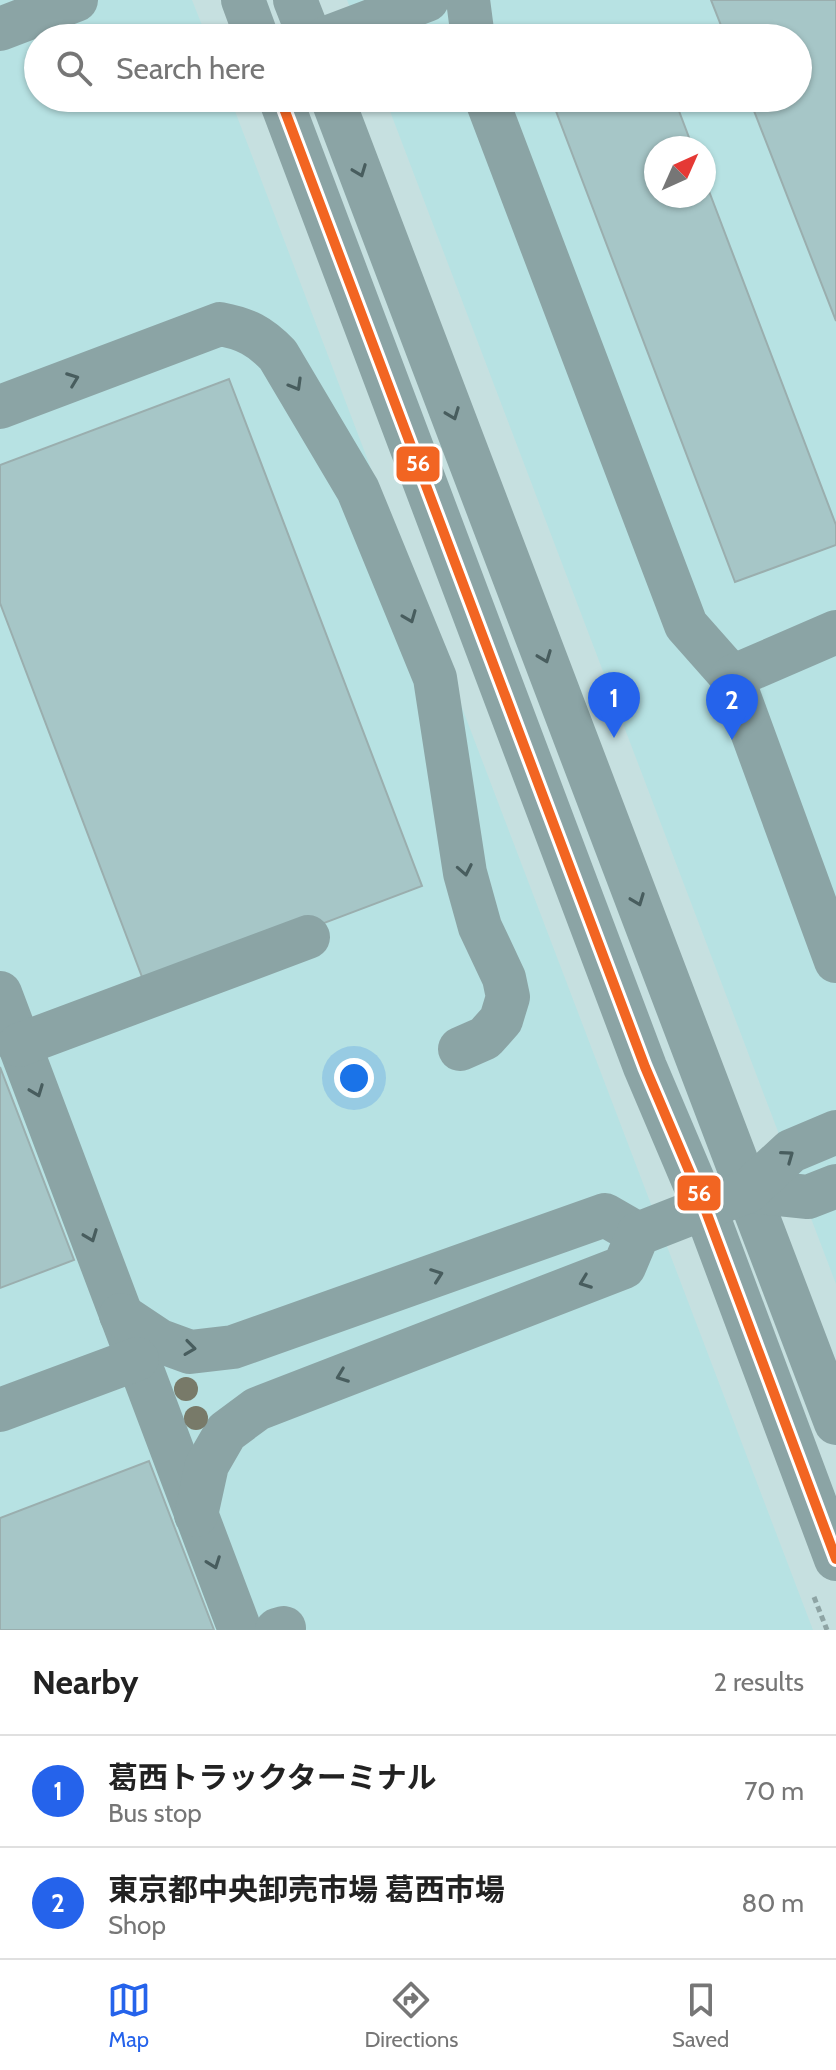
<!DOCTYPE html>
<meta charset="utf-8">
<style>
:root{--surface:#fff;--page:#f6f6f6;--text:#222;--muted:#767676;--line:#e0e0e0;--accent:#2563eb}
body{margin:0;font-family:Cabin,"Noto Sans JP",sans-serif;background:var(--page);color:var(--text)}
.compass{position:absolute;left:644px;top:136px;width:72px;height:72px;border-radius:50%;background:var(--surface);box-shadow:0 2px 6px #0004;rotate:45deg}
.you{position:absolute;left:354px;top:1078px;width:28px;height:28px;margin:-20px;border:6px solid #fff;border-radius:50%;background:#1a73e8;box-shadow:0 0 0 12px #1a73e833}
.badge{display:grid;place-items:center;width:52px;height:52px;border-radius:50%;background:var(--accent);color:#fff;font-size:26px;font-weight:700}
.pin{position:absolute;translate:-50% -66px;filter:drop-shadow(0 2px 4px #0008)}
.pin::after{content:'';position:absolute;top:42px;width:28px;height:24px;background:inherit;clip-path:polygon(0 0,100% 0,50% 100%)}
.list{margin:0;padding:0;list-style:none}
h2{display:flex;justify-content:space-between;align-items:center;height:104px;margin:0;padding:0 32px;font-size:34px}
h2 small{font-size:26px;font-weight:400;color:var(--muted)}
.list li{display:grid;grid-template-columns:52px 1fr auto;gap:24px;align-items:center;box-sizing:border-box;height:112px;padding:0 32px;border-top:2px solid var(--line)}
.list b{display:block;font-size:30px;white-space:nowrap}
.list p{margin:0;font-size:26px;white-space:nowrap;color:var(--muted)}
.list em{font-size:26px;font-style:normal;color:var(--muted)}
.icon{flex:none;width:44px;height:44px;fill:none;stroke:currentColor;stroke-width:2;stroke-linecap:round;stroke-linejoin:round}
.map{position:relative;flex:none;width:836px;height:1630px;overflow:hidden}
.search{position:absolute;background:var(--surface);box-shadow:0 2px 6px #0004;left:24px;right:24px;top:24px;height:88px;display:flex;align-items:center;gap:20px;box-sizing:border-box;padding:0 28px;border-radius:44px;color:var(--muted);font-size:30px}
.sheet{height:328px;background:var(--surface)}
nav{display:flex;justify-content:space-around;align-items:center;box-sizing:border-box;height:112px;border-top:2px solid var(--line);background:var(--surface);font-size:22px;color:var(--muted)}
nav a{display:grid;justify-items:center;gap:4px}
nav .on{color:var(--accent)}
.map>svg:first-child{display:block}
.built{fill:#b7e2e3;fill-rule:evenodd}
.building{fill:#a6c6c7;stroke:#9aaeae;stroke-width:2}
.lines{fill:none;stroke-linecap:round;stroke-linejoin:round}
.path{stroke:#8ea4a4;stroke-width:5;stroke-dasharray:6 4;stroke-linecap:butt}
.minor{stroke:#8ba4a5;stroke-width:44}
.bus-1-casing{stroke:#fff;stroke-width:16}
.bus-1{stroke:#f26522;stroke-width:10}
.tree{fill:#787a69}
.oneway{stroke:#485d5e}
.line-badge{stroke:#fff;stroke-width:3}
.badge-label{font-size:22px;text-anchor:middle;font-weight:bold;fill:#fff}
</style>
<div class="map">
<svg width="836" height="1630" viewBox="0 0 836 1630">
<rect width="100%" height="100%" fill="#c6e0e0"/>
<!-- built -->
<g class="built">
<polygon points="0,0 192,0 207,38 38,38 38,98 230,98 813,1630 0,1630"/>
<path d="M 347,0 L 836,0 L 836,1284 L 385,98 L 798,98 L 798,38 L 362,38 ZM 656,148 L 704,148 L 704,196 L 656,196 Z"/>
</g>
<!-- building -->
<g class="building">
<polygon points="711,0 836,0 836,321 749,98 798,98 798,38 726,38"/>
<polygon points="551,98 674,98 693,148 656,148 656,196 704,196 704,178 836,525 836,545 735,582"/>
<polygon points="229,379 422,886 147,990 0,603 0,465"/>
<polygon points="0,1067 74,1260 0,1288"/>
<polygon points="149,1461 214,1630 0,1630 0,1518"/>
</g>
<g class="lines">
<!-- path -->
<polyline class="path" points="814,1597 827,1630"/>
<!-- minor -->
<g class="minor">
<polyline points="243,0 257,38"/>
<polyline points="295,0 310,38"/>
<polyline points="468,0 473,38"/>
<polyline points="0,29 76,0"/>
<polyline points="326,38 427,0"/>
<polyline points="280,98 645,1067 704,1206 836,1559"/>
<polyline points="332,98 836,1423"/>
<polyline points="486,98 686,625 732,677"/>
<path d="M 0,407 L 220,324 C 246,329 260,336 278,355 L 358,490 L 435,678 L 465,873 L 480,927 L 504,978 L 508,997 L 501,1020 L 485,1038 L 460,1049"/>
<polyline points="836,632 732,677 836,961"/>
<polyline points="0,993 240,1630"/>
<polyline points="19,1045 308,937"/>
<polyline points="748,1191 808,1197 836,1186"/>
<polyline points="121,1315 160,1341 190,1352 233,1347 605,1215 638,1234"/>
<polyline points="0,1410 137,1359"/>
<polyline points="196,1515 207,1465 226,1432 257,1409 624,1267 638,1234 748,1191 791,1151 836,1132"/>
<polyline points="277,1630 284,1628"/>
</g>
<!-- bus-1 casing -->
<g class="bus-1-casing">
<polyline id="bus-1" points="280,98 645,1067 704,1206 836,1559"/>
</g>
<!-- bus-1 -->
<use href="#bus-1" class="bus-1"/>
</g>
<!-- trees -->
<g class="tree">
<circle cx="186" cy="1389" r="12"/>
<circle cx="196" cy="1418" r="12"/>
</g>
<!-- one-way arrows -->
<defs><path id="oneway-chevron" d="M-2-3.5L2.5 0L-2 3.5" fill="none" stroke-width="1.6" stroke-linecap="round" stroke-linejoin="round" transform="scale(2)"/></defs>
<g class="oneway">
<use href="#oneway-chevron" transform="translate(360 171) rotate(69)"/>
<use href="#oneway-chevron" transform="translate(73 379) rotate(-21)"/>
<use href="#oneway-chevron" transform="translate(296 385) rotate(60)"/>
<use href="#oneway-chevron" transform="translate(453 414) rotate(69)"/>
<use href="#oneway-chevron" transform="translate(410 617) rotate(68)"/>
<use href="#oneway-chevron" transform="translate(545 657) rotate(69)"/>
<use href="#oneway-chevron" transform="translate(465 870) rotate(79)"/>
<use href="#oneway-chevron" transform="translate(638 900) rotate(69)"/>
<use href="#oneway-chevron" transform="translate(37 1091) rotate(69)"/>
<use href="#oneway-chevron" transform="translate(788 1156) rotate(-36)"/>
<use href="#oneway-chevron" transform="translate(91 1236) rotate(69)"/>
<use href="#oneway-chevron" transform="translate(437 1275) rotate(-20)"/>
<use href="#oneway-chevron" transform="translate(585 1282) rotate(159)"/>
<use href="#oneway-chevron" transform="translate(190 1348) rotate(8)"/>
<use href="#oneway-chevron" transform="translate(342 1376) rotate(159)"/>
<use href="#oneway-chevron" transform="translate(214 1563) rotate(70)"/>
</g>
<g class="line-badge">
<rect x="395" y="445" width="46" height="38" rx="8" fill="#f26522"/>
<rect x="676" y="1174" width="46" height="38" rx="8" fill="#f26522"/>
</g>
<g class="badge-label">
<text x="418" y="471">56</text>
<text x="699" y="1201">56</text>
</g>
</svg>
<svg class="compass" viewBox="-18 -18 36 36"><path d="M0-13l5 13h-10z" fill="#e53935"/><path d="M0 13l5-13h-10z" fill="#767676"/></svg>
<div class="you"></div>
<div class="pin badge" style="left:614px;top:738px">1</div>
<div class="pin badge" style="left:732px;top:740px">2</div>
<div class="search"><svg class="icon" aria-label="search" viewBox="0 0 24 24"><circle cx="10" cy="10" r="6"/><path d="M15 15l6 6"/></svg>Search here</div>
</div>
<section class="sheet">
<h2>Nearby<small>2 results</small></h2>
<ul class="list">
<li><span class="badge">1</span><div><b>葛西トラックターミナル</b><p>Bus stop</p></div><em>70 m</em></li>
<li><span class="badge">2</span><div><b>東京都中央卸売市場 葛西市場</b><p>Shop</p></div><em>80 m</em></li>
</ul>
</section>
<nav>
<a class="on"><svg class="icon" aria-label="map" viewBox="0 0 24 24"><path d="M3 6l6-2 6 2 6-2v14l-6 2-6-2-6 2zM9 4v14M15 6v14"/></svg>Map</a>
<a><svg class="icon" aria-label="directions" viewBox="0 0 24 24"><path d="M12 3l9 9-9 9-9-9zM9 14v-3h6M13 9l2 2-2 2"/></svg>Directions</a>
<a><svg class="icon" aria-label="saved" viewBox="0 0 24 24"><path d="M7 4h10v16l-5-4-5 4z"/></svg>Saved</a>
</nav>
